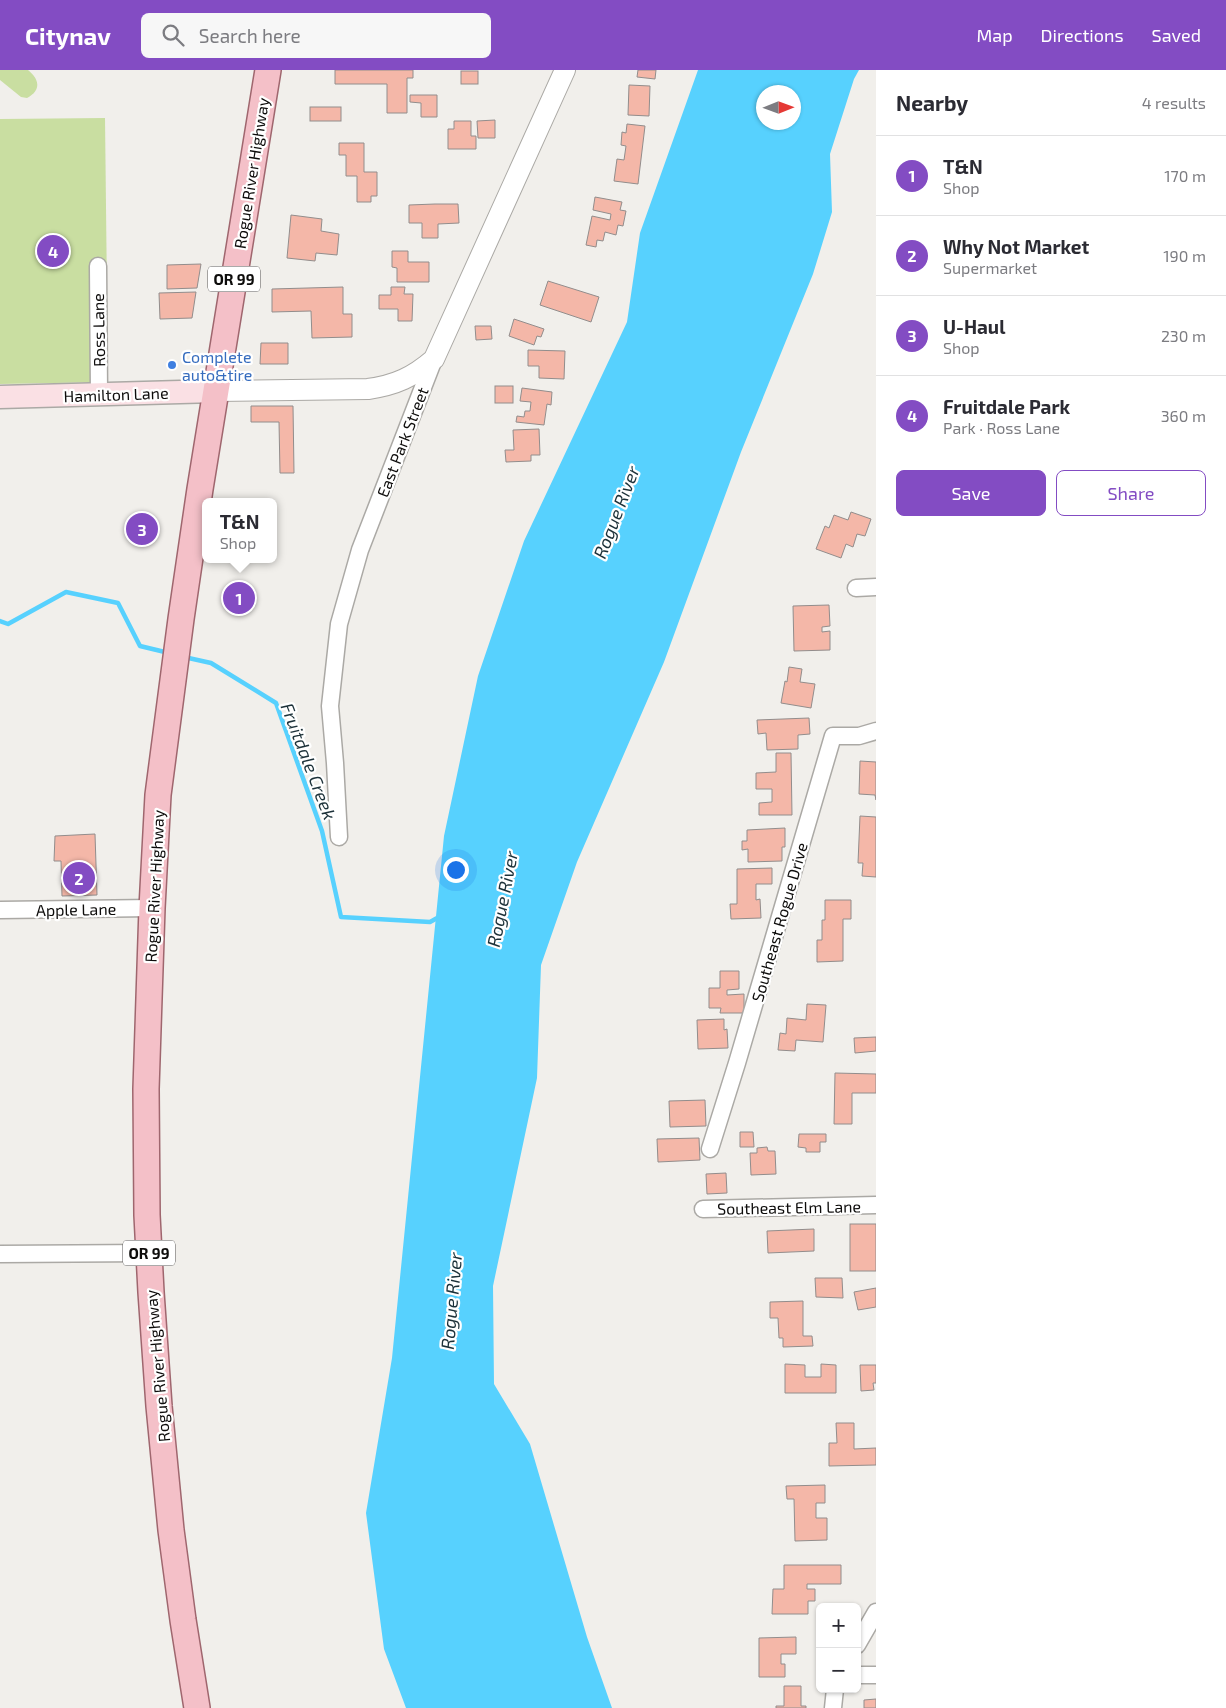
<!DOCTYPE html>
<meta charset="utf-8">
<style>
:root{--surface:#fff;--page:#f7f7f7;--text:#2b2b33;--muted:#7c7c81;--line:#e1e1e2;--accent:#834cc3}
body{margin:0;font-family:"Exo 2",sans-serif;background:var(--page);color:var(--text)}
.controls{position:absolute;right:15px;bottom:15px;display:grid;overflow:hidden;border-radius:8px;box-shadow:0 1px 4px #0004}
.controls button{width:45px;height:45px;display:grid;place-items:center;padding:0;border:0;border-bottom:1px solid var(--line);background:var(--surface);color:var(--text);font:25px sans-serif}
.compass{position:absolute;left:756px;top:15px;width:45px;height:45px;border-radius:50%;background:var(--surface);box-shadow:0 1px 4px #0004;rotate:89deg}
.you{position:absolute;left:455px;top:799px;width:18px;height:18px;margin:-12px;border:4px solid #fff;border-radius:50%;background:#1a73e8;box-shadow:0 0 0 8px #1a73e833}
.badge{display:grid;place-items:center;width:32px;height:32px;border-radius:50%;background:var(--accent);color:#fff;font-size:16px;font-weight:700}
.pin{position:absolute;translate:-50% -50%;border:2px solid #fff;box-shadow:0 1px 5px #0006}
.popup{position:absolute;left:202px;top:428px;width:75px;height:65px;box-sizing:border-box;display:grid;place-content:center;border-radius:8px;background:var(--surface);filter:drop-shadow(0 1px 4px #0005);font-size:16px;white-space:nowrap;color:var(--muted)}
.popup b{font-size:19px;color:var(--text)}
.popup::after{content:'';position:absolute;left:50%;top:100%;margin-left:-10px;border:10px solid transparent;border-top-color:var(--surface)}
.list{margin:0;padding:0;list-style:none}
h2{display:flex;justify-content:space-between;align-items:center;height:65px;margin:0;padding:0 20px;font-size:21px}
h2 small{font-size:16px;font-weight:400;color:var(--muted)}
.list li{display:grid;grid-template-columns:32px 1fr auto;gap:15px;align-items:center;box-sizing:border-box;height:80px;padding:0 20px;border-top:1px solid var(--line)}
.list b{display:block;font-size:19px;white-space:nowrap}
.list p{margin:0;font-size:16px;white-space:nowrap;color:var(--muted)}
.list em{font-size:16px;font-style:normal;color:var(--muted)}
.actions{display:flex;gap:10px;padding:15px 20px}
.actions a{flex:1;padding:11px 0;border:1px solid var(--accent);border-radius:8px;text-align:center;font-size:18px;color:var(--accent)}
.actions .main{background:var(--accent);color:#fff}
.icon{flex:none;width:28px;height:28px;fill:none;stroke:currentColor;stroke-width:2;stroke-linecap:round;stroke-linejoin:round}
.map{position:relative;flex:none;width:876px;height:1638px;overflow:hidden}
header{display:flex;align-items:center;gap:30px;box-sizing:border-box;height:70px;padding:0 25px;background:var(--accent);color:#fff}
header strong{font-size:24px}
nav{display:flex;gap:28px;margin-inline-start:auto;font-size:18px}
.search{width:350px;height:45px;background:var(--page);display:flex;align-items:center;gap:12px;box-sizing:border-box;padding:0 18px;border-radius:8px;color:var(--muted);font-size:19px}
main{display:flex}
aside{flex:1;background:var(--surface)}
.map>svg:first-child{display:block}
.green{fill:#c9dea1}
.water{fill:#57d1fe;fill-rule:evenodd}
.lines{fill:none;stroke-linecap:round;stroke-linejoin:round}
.stream{stroke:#57d1fe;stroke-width:4.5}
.building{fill:#f4b7a8;stroke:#928d8c}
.minor-casing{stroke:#aba9a5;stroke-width:19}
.tertiary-casing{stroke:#aba9a5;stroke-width:22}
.secondary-casing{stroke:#aba9a5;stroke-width:25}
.primary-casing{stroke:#9f666e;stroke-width:28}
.minor{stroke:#fff;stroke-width:16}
.tertiary{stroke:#fff;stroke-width:20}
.secondary{stroke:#fae0e4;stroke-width:22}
.primary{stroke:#f4c0c8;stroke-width:25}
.shop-dot{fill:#3f7fe0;stroke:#fff;stroke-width:2}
.labels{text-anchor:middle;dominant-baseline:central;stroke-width:4.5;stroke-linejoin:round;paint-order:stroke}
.shield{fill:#fff;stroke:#565554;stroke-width:1}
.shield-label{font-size:15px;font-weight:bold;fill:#0d0c0b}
.street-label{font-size:16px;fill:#0d0c0b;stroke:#fff}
.shop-label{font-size:16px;fill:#366cbe;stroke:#fff;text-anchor:start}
.water-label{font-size:18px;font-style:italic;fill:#1c3139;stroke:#fff}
</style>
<header>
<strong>Citynav</strong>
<div class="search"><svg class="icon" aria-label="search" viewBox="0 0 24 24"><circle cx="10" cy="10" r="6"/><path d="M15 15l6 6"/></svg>Search here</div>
<nav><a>Map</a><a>Directions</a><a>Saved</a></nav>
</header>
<main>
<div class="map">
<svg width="876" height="1638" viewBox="0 0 876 1638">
<rect width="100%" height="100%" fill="#f1efeb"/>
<!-- green -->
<g class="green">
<path d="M 0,0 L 28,0 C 39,9 42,20 27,28 L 21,27 L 0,10 Z"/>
<polygon points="105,48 108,312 0,314 0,49"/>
</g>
<!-- water -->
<path class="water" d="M 698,0 L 859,0 L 854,9 L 830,84 L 832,142 L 813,204 L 741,382 L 664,592 L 577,792 L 541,895 L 537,1008 L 493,1216 L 494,1314 L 530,1374 L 587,1567 L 612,1638 L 406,1638 L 384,1579 L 366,1443 L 392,1288 L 444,766 L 478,606 L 524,471 L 627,252 L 640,163 ZM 764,22 L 794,22 L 794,52 L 764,52 Z"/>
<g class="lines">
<!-- stream -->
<g class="stream">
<polyline points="0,551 8,554 66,522 118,533 140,576 169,583"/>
<polyline points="184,587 211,593 276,633 322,761 341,847 430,852 439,847"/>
</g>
</g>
<!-- building -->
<g class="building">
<polygon points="335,0 413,0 413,8 407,8 407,43 387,43 387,14 335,14"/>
<polygon points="638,0 656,0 655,9 637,7"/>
<rect x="461" y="1" width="17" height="13"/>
<polygon points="629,15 650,16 649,46 628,45"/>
<polygon points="410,25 437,25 437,47 421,47 421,33 410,32"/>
<rect x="310" y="37" width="31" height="14"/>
<polygon points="495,50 495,68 478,68 477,51"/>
<polygon points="454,51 471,51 471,66 476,66 476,79 448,79 448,59 454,59"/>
<polygon points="627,54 645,56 638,114 614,111 617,89 624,90 626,76 621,75 622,62 626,63"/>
<polygon points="339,73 364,73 364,102 377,102 377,126 371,126 371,132 357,132 357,106 346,106 346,85 339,85"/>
<polygon points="595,127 622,132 620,140 626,141 623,156 618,155 616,165 605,162 603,171 597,170 596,177 586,175 592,146 610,150 611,144 593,140"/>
<polygon points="435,134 458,134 459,153 438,154 438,168 422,168 422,153 409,153 409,135"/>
<polygon points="291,145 322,149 321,161 339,164 337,185 316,183 315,191 287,188"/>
<polygon points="392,181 408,181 408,192 429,192 429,212 397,212 397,198 392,197"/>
<polygon points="201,194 197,218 167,219 167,195"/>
<polygon points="548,211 599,227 591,252 540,235"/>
<polygon points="343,217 343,244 352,244 352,267 312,268 311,241 272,242 272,219"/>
<polygon points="391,217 405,217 404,224 413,224 412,251 398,251 398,239 379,239 379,225 391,225"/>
<polygon points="196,222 192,248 160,249 159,223"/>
<polygon points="514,249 544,259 541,267 537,266 534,275 509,266"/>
<polygon points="475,256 491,256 492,269 476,270"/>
<polygon points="261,273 288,273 288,294 260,294"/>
<polygon points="528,280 565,281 564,309 539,308 539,296 528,296"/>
<rect x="495" y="316" width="18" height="17"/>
<polygon points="522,318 552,322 551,335 547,334 544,355 516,352 517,346 524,347 525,341 530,341 531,332 520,331"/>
<polygon points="251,336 293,336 294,403 280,403 279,352 251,352"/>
<polygon points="539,359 540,385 531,385 531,391 506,392 505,380 514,380 513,360"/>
<polygon points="851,442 871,449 865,466 857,464 853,477 846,474 841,488 816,479 825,456 829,458 834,445 848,450"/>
<polygon points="829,535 830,556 822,557 822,562 830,561 830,580 794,581 793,536"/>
<polygon points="789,597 802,599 800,612 815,614 811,638 781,633 785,611 787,612"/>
<polygon points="809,648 810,664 798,665 798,679 767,680 766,663 758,664 757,650"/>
<polygon points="776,683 791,683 792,745 759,745 759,733 772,732 772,719 756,719 756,703 776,702"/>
<polygon points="860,691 876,692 876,730 875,725 859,724"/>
<polygon points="860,746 876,747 876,807 862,806 863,793 858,793"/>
<polygon points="785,758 785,777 782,777 782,791 748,792 748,779 742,780 742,771 747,771 747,760"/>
<polygon points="95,764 97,825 62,826 61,791 54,791 55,766"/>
<polygon points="772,798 772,814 756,814 756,830 760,829 761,848 731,849 730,834 737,834 737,799"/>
<polygon points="825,830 851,830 851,849 843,849 843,891 817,892 817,870 822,870 822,850 825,850"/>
<polygon points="720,901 739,901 739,919 727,920 727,925 744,924 744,943 720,943 721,938 709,938 709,918 720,918"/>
<polygon points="807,934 826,935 823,972 796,970 795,981 778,980 780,963 786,964 787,948 806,950"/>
<polygon points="724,949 724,960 727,959 728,978 698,979 697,950"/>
<polygon points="876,967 876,981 855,983 854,968"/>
<polygon points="835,1003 876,1004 876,1023 852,1023 852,1054 834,1054"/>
<polygon points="705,1030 706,1056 670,1057 669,1031"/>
<polygon points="740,1062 753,1062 754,1077 740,1077"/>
<polygon points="799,1064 826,1064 826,1072 820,1072 820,1082 806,1082 806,1078 798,1077"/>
<polygon points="699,1068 700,1090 658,1092 657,1069"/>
<polygon points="767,1077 768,1081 775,1081 776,1104 751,1105 750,1083 757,1083 757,1078"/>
<polygon points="726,1103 727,1123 707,1124 706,1104"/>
<rect x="850" y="1154" width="26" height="47"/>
<polygon points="814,1159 814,1181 768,1183 767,1161"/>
<polygon points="815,1208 842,1208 843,1228 816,1227"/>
<polygon points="876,1218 876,1237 858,1240 854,1222"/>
<polygon points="803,1231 803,1266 812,1266 813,1276 783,1277 783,1268 779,1268 778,1248 770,1248 770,1232"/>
<polygon points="785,1294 805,1295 805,1307 821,1307 821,1294 836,1295 836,1323 785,1323"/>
<polygon points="860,1295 876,1295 876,1313 873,1313 874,1320 861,1321"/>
<polygon points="836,1353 854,1353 854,1379 876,1378 876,1395 829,1396 829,1373 837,1373"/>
<polygon points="825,1415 825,1433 816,1433 816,1448 827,1448 827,1470 795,1471 794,1429 787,1429 786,1416"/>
<polygon points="784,1495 841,1495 841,1514 807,1514 807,1519 815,1519 815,1531 808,1531 808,1544 772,1544 773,1519 784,1519"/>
<polygon points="796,1567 796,1584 781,1584 781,1594 785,1594 785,1607 759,1607 759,1568"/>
<polygon points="784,1616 801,1616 801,1636 806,1636 806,1638 776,1638 776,1636 784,1636"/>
<polygon points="876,1629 876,1638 864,1638 864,1630"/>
</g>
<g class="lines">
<!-- minor casing -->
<g class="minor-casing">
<g id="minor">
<polyline points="98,196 99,324"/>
<polyline points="856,518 876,517"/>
<polyline points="339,767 335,693 330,636 339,554 360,480 434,289"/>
<polyline points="0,840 152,838"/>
<polyline points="710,1079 737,993 833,666 859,666 876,661"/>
<polyline points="703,1139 876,1135"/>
<polyline points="0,1184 149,1183"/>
<polyline points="857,1575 876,1542"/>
<polyline points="857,1605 876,1605"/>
<polyline points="833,1638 835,1619"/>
</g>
</g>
<!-- tertiary casing -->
<g class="tertiary-casing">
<path id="tertiary" d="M 216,321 L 368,319 C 396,315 413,307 434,289 L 565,0"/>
</g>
<!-- secondary casing -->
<g class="secondary-casing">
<polyline id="secondary" points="0,327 216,321"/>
</g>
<!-- primary casing -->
<g class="primary-casing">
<polyline id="primary" points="197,1638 183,1550 171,1460 159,1336 151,1222 147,1145 146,1019 152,838 158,725 181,549 200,419 268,0"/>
</g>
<!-- minor -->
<use href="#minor" class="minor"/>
<!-- tertiary -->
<use href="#tertiary" class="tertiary"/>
<!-- secondary -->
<use href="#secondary" class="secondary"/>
<!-- primary -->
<use href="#primary" class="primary"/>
</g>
<!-- markers -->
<circle class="shop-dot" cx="172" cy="295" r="5"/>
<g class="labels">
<!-- shield labels -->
<g class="shield">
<rect x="208" y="196.5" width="52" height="25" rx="4"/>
<rect x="123" y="1170.5" width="52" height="25" rx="4"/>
</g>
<g class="shield-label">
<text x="234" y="209">OR 99</text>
<text x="149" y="1183">OR 99</text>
</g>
<!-- street labels -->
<g class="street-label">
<text transform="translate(251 103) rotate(-81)">Rogue River Highway</text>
<text transform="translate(98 260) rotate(-91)">Ross Lane</text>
<text transform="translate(116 324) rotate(-2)">Hamilton Lane</text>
<text transform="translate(402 372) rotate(-69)">East Park Street</text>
<text transform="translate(154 816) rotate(-87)">Rogue River Highway</text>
<text transform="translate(76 839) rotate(-1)">Apple Lane</text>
<text transform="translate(779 852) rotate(-74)">Southeast Rogue Drive</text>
<text transform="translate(789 1137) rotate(-1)">Southeast Elm Lane</text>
<text transform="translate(157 1296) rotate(-95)">Rogue River Highway</text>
</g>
<!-- shop labels -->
<g class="shop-label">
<text x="182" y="286">Complete<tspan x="182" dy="18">auto&amp;tire</tspan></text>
</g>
<!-- water labels -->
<g class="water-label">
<text transform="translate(616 442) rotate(-69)">Rogue River</text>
<text transform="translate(309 691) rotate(69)">Fruitdale Creek</text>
<text transform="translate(502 829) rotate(-79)">Rogue River</text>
<text transform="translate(451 1231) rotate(-85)">Rogue River</text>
</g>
</g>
</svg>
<div class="controls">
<button>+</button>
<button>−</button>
</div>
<svg class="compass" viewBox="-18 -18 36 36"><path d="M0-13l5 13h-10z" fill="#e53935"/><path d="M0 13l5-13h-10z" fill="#7c7c81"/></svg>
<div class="you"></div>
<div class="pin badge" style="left:239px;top:528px">1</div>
<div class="popup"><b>T&amp;N</b>Shop</div>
<div class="pin badge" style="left:79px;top:808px">2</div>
<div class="pin badge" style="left:142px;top:459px">3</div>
<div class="pin badge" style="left:53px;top:181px">4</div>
</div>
<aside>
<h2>Nearby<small>4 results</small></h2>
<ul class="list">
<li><span class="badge">1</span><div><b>T&amp;N</b><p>Shop</p></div><em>170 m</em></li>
<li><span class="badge">2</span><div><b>Why Not Market</b><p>Supermarket</p></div><em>190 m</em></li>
<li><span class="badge">3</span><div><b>U-Haul</b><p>Shop</p></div><em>230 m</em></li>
<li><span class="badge">4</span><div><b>Fruitdale Park</b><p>Park · Ross Lane</p></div><em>360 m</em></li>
</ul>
<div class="actions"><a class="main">Save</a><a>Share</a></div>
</aside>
</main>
